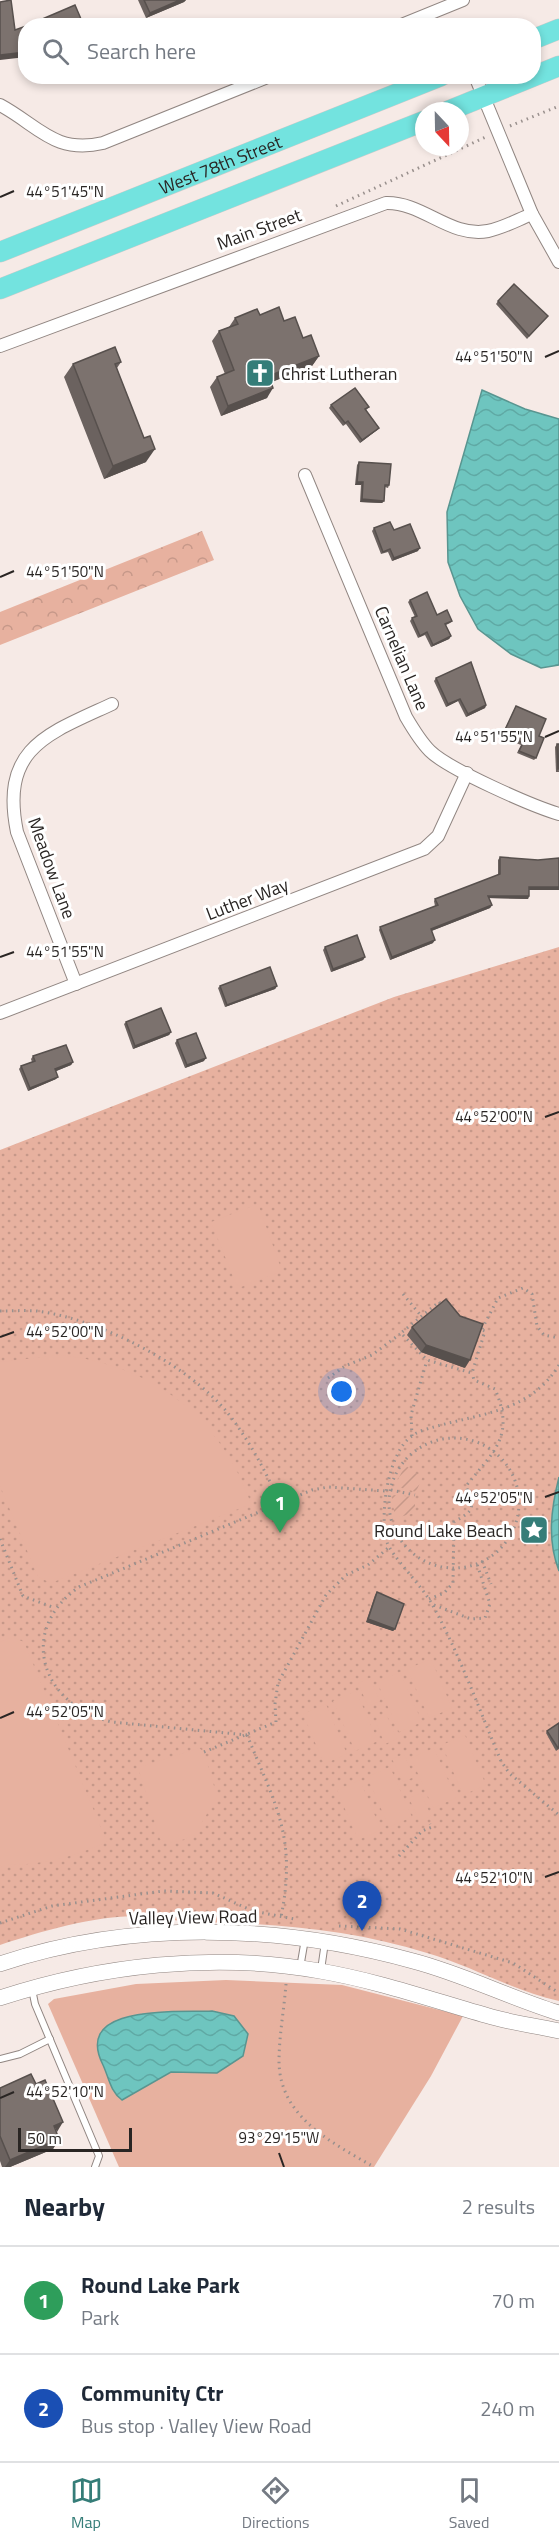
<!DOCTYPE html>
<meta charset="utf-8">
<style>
:root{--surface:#fff;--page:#f6f6f7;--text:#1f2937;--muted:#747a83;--line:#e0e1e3;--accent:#357d78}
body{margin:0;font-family:"Titillium Web",sans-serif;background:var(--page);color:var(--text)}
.compass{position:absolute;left:415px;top:102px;width:54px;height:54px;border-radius:50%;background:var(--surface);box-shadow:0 3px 9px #0003;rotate:158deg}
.scale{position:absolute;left:18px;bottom:15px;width:114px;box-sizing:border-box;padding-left:6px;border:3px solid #292523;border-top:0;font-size:16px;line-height:21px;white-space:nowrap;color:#292523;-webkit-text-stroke:4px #fff;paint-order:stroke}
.you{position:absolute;left:342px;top:1392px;width:21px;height:21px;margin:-15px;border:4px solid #fff;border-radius:50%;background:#1a73e8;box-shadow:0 0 0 9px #1a73e833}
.badge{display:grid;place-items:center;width:39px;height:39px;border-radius:50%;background:var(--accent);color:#fff;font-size:20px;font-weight:700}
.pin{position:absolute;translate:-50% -50px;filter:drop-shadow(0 2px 3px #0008)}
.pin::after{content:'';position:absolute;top:32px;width:21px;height:18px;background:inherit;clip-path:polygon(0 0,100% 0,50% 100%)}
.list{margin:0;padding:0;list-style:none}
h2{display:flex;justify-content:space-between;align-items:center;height:78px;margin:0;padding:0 24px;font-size:26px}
h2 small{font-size:20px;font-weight:400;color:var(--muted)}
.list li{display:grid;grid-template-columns:39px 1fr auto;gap:18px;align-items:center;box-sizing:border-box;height:108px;padding:0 24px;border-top:2px solid var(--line)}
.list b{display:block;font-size:22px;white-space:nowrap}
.list p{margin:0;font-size:20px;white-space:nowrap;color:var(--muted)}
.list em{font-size:20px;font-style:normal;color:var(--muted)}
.icon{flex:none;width:33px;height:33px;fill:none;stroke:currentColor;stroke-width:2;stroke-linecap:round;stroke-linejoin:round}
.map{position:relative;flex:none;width:559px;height:2167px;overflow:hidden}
.search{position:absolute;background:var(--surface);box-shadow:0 3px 9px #0003;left:18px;right:18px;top:18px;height:66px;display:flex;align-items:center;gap:15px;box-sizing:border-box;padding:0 21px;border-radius:24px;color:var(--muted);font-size:22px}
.sheet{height:294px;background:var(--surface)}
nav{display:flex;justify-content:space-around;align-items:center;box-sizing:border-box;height:84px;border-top:2px solid var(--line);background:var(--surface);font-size:16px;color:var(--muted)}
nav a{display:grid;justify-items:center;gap:3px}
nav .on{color:var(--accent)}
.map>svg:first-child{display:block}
.forest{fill:url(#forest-crowns)}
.park{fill:url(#park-dots)}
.garden{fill:url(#garden-furrows)}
.pitch{fill:#e7b19f}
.water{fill:url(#water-waves);stroke:#599590;stroke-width:1.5}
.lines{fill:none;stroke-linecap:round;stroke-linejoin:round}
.service-casing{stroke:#918682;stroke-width:8}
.minor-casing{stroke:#918682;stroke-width:14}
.tertiary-casing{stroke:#918682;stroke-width:16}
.primary-casing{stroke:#cccbca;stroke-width:21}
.path{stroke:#99908d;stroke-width:3;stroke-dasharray:1.5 4.5;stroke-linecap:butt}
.service{stroke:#fff;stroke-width:6}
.minor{stroke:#fff;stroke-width:12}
.tertiary{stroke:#fff;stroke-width:15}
.primary{stroke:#73e3df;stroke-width:20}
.wall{fill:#6b625f}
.shaded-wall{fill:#57504d}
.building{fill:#7c726e;stroke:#57504d;stroke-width:1.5}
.ticks{fill:none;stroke:#292523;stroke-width:2}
.labels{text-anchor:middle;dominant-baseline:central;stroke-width:6;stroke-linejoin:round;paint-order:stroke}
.street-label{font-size:18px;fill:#292523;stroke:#fff}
.poi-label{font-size:18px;fill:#292523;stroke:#fff;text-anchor:start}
.ticks-label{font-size:15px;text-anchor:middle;fill:#292523;stroke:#fff;stroke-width:6;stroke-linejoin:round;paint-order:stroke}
</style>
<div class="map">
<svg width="559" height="2167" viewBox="0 0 559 2167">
<defs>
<pattern id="forest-crowns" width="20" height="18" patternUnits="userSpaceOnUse" patternTransform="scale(1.5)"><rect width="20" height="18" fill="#e7b19f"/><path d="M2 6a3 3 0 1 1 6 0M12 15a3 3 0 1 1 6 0" fill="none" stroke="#c69889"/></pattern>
<pattern id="park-dots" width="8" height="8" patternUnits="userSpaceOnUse" patternTransform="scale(1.5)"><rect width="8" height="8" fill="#e7b19f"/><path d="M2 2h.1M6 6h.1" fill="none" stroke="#c69889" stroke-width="1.8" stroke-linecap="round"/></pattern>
<pattern id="garden-furrows" width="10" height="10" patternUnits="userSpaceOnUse" patternTransform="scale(1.5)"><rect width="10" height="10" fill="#e7b19f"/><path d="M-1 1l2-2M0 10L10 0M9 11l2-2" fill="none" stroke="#c69889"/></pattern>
<pattern id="water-waves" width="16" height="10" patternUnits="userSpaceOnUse" patternTransform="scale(1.5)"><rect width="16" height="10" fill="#6ec5bf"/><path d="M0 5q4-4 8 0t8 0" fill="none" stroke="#5fa9a4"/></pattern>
</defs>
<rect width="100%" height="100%" fill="#f6eae6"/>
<!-- forest -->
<polygon class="forest" points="202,531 214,560 0,645 0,612"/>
<!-- park -->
<path class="park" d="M 559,947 L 559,2001 C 513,1991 472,1966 427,1953 C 350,1929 272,1923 193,1922 C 174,1921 156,1916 138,1916 C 93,1916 42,1931 0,1945 L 0,1150 L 394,997 Z"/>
<!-- garden -->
<g class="garden">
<polygon points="405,1465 422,1478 416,1492 395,1486"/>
<polygon points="392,1495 415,1497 415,1513 395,1518"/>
</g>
<!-- pitch -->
<g class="pitch">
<polygon points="258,1204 282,1271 241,1287 236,1284 211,1222"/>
<path d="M 61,1355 C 153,1366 220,1416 251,1504 L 51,1583 L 38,1577 L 0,1486 L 0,1362 Z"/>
<path d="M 12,1637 L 24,1642 L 107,1842 C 71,1858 38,1866 0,1865 L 0,1642 Z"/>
<polygon points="431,1659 452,1708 429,1718 407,1669"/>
<polygon points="400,1672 422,1722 399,1732 377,1682"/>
<polygon points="370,1678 380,1701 368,1706 358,1683"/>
<polygon points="356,1691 378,1741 355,1751 333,1701"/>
<polygon points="326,1704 347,1754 324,1764 303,1714"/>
<polygon points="387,1716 397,1739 385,1744 375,1721"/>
<polygon points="465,1735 486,1785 463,1795 442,1745"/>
<path d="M 199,1748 L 204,1752 L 217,1796 L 195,1835 C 184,1839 170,1847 160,1839 L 139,1771 L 140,1767 Z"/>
<polygon points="434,1748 456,1798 433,1808 411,1758"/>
<polygon points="404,1754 414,1777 403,1782 392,1759"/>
<polygon points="390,1767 412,1817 389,1827 367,1777"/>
<polygon points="360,1780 381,1830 358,1840 337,1790"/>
<polygon points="421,1793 431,1816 419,1821 409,1798"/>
<polygon points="226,1980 342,1985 463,2016 431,2076 374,2167 119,2167 48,2004 54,1999 136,1984"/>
</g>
<!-- water -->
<g class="water">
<polygon points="482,390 525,409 559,419 559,665 541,668 511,654 478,629 460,596 448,562 447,512"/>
<path d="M 559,1477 L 559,1571 C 547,1540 551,1509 559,1477 Z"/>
<path d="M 212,2011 L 234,2016 L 248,2034 L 243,2056 L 217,2073 L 171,2072 L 122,2100 C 110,2091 109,2078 103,2065 C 72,2003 178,2013 212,2011 Z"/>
</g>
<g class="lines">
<!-- service casing -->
<g class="service-casing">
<g id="service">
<polyline points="300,1968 305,1939"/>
<polyline points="321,1970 325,1942"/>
<polyline points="32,1989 35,2004 99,2156 95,2167"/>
<polyline points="0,2059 20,2054 50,2039"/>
</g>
</g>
<!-- minor casing -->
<g class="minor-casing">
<g id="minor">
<polyline points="399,26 463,0"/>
<polyline points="475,76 532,214 559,262"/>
<path d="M 0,105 C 39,126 54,154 103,143 L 270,76"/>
<path d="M 0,346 L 386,203 C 423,202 450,238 488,231 C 503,228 517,220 532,214"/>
<path d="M 305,475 L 406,717 C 413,729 420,741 430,751 C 448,769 532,806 559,814"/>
<path d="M 76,984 L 17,832 C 0,748 47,734 112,704"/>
<polyline points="0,1013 424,849 438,836 467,773"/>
</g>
</g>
<!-- tertiary casing -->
<g class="tertiary-casing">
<g id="tertiary">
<path d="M 0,1964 C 132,1920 280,1924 413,1961 C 463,1974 510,1998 559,2013"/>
<path d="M 0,1998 C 100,1965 216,1952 320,1971 C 379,1981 435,2001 492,2017 C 514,2023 537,2026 559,2031"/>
</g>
</g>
<!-- primary casing -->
<g class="primary-casing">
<g id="primary">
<polyline points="534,39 559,29"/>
<polyline points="448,111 559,66"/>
<path id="s1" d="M 0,252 L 441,76"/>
<polyline points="0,289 424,121"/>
</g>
</g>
<!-- path -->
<g class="path">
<polyline points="510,126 559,106"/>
<polyline points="336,206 488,136"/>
<polyline points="403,1294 422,1317"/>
<polygon points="439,1302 455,1320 485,1331 472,1373 427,1360 401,1333"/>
<path d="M 0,1311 C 12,1311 25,1310 37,1311 C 99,1319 187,1364 227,1412 C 249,1440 265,1470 280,1503"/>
<polyline points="482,1329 498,1298 523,1288 532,1294 537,1326 544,1335 559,1338"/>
<path d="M 559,1365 C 530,1412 482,1413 434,1427 C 427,1429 418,1431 412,1436 C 388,1452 379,1515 387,1542 C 390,1554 422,1586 432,1604 C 459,1653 479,1709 501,1761 L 509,1773 L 559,1815"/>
<polyline points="328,1378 345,1366 372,1355 400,1334"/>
<polyline points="412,1436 411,1415 427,1360"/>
<circle cx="454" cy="1503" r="65"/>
<polyline points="391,1490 415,1495"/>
<polyline points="0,1539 23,1596 55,1608"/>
<polyline points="482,1561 491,1584"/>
<path d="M 429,1599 L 444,1593 L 453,1583 L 454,1522 C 476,1509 474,1509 466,1486 C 495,1450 515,1436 495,1389 L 474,1380 L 472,1373"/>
<polyline points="434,1605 471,1619 485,1618 490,1604 477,1564"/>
<path d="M 247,1735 L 112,1722 C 42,1706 16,1631 79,1587 L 312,1490 L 328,1487 L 386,1491"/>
<path d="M 247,1735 C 276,1806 297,1838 281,1917"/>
<polyline points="204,1752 276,1722 275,1704 278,1683 326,1595 346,1575 368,1565 388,1548"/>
<polyline points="399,1856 422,1831 432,1827 430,1824"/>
<polyline points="0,1923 52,1906 163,1891 213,1893 253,1911 294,1919"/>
<polyline points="339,1926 400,1929 513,1963 559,1993"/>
<polyline points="360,1927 362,1880"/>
<path d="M 286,1984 C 284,2010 279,2036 279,2062 C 280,2118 333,2143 374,2167"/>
</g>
<!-- service -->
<use href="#service" class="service"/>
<!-- minor -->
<use href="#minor" class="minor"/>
<!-- tertiary -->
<use href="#tertiary" class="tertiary"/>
<!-- primary -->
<use href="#primary" class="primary"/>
</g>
<!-- wall -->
<g class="wall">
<polygon points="138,0 186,0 184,2 146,18"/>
<polygon points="498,301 548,316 527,339 496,304"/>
<polygon points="260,315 284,321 303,338 319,356 312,366 271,382 267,398 221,416 210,387 217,377 225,374 212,341 219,331 229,327 235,318"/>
<polygon points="121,362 117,368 146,462 104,479 64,377 73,364"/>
<polygon points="331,405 369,407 366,410 379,428 377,430 360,443 346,424 343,426 329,408"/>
<polygon points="359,462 389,485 388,488 385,487 384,501 382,503 360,502 361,485 355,485 357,465"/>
<polygon points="374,528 394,530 418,551 392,561 388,552 381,554 372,531"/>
<polygon points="410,600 437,615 452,621 450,623 446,625 451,636 449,639 431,647 425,635 418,638 410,621 412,618 415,617 408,602"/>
<polygon points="436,678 486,705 485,708 466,717 458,701 446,707 434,681"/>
<polygon points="516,706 539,736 536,758 534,760 517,753 521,745 501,737"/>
<polygon points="557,744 559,772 556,772 555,747"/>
<polygon points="500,857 529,890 529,896 528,899 489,898 492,905 490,908 431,931 433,943 390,960 379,930 380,927 435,906 434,901 435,899 498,875 498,860"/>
<polygon points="325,947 365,957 363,960 331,972 323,950"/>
<polygon points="220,986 277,986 275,989 225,1007 218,988"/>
<polygon points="126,1022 171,1032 169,1035 133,1049 124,1024"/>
<polygon points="177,1040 204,1061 185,1068 175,1043"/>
<polygon points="33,1056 73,1062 71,1065 56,1071 56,1079 28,1091 19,1069 21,1066 32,1062 31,1059"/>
<polygon points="412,1327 465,1368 421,1352 407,1335"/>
<polygon points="377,1592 395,1629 393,1631 366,1622 375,1595"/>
<polygon points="559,1723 559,1749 556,1751 546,1733 547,1731"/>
<polygon points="0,2088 56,2132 59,2139 53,2149 10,2167 2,2167 0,2161"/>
</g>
<!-- shaded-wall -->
<g class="shaded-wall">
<polygon points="180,0 186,0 184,2 146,18 150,13"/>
<polygon points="26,52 26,57 0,60 0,55"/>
<polygon points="319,356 312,366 262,386 269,376"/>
<polygon points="273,388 267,398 221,416 228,406"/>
<polygon points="379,428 377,430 360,443 362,440"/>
<polygon points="155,449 146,462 104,479 113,466"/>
<polygon points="357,482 363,482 361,485 355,485"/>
<polygon points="362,499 384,501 382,503 360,502"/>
<polygon points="420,548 418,551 392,561 394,558"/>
<polygon points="451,636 449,639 431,647 433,645"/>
<polygon points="460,699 458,701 446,707 448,704"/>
<polygon points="486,705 485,708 466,717 468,714"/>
<polygon points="529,887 559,887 559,890 528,890"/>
<polygon points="488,896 529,896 528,899 486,898"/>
<polygon points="492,905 490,908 429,932 431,929"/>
<polygon points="435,940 433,943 390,960 392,957"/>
<polygon points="365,957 363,960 331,972 333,969"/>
<polygon points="277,986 275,989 225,1007 227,1005"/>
<polygon points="171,1032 169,1035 133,1049 135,1046"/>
<polygon points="206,1058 204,1061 185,1068 187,1065"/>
<polygon points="73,1062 71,1065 54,1072 55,1069"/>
<polygon points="58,1077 56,1079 28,1091 30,1088"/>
<polygon points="426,1345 470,1360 465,1368 421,1352"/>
<polygon points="368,1619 395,1629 393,1631 366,1622"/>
<polygon points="63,2122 57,2132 54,2126"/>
<polygon points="59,2139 53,2149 10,2167 5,2167 10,2160"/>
</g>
<!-- building -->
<g class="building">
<polygon points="11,0 15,30 26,26 26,52 0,55 0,2"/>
<polygon points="144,0 180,0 150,13"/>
<polygon points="75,5 84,26 26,26"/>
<polygon points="514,284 548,316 529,336 498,301"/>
<polygon points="279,307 284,321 295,317 303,338 311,335 319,356 269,376 273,388 228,406 217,377 234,370 219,331 238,324 235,318 257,309 260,315"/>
<polygon points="115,347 121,362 115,364 144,438 150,436 155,449 113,466 73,364"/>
<polygon points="355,388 369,407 365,409 379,428 362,440 348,421 345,423 331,405"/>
<polygon points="359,462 391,464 389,485 385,485 384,501 362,499 363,482 357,482"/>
<polygon points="390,522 394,530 410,524 420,548 394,558 390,549 383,552 374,528"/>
<polygon points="427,592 437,615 447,610 452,621 445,624 451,636 433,645 427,632 420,636 412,618 417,616 410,600"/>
<polygon points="471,662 486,705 468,714 460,699 448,704 436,678"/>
<polygon points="516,706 546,719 539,736 544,738 536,758 519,751 523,743 503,734"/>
<polygon points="557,744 559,744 559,769 558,769"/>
<polygon points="500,857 538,860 559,858 559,887 529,887 529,896 488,896 492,905 431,929 435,940 392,957 380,927 438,905 435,899 500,874"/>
<polygon points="357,935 365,957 333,969 325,947"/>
<polygon points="270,967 277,986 227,1005 220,986"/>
<polygon points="161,1008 171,1032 135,1046 126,1022"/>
<polygon points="196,1033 206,1058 187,1065 177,1040"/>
<polygon points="66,1045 73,1062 55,1069 58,1077 30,1088 21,1066 35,1061 33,1056"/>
<polygon points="446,1299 460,1316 483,1324 470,1360 426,1345 412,1327"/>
<polygon points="377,1592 404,1604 395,1629 368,1619"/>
<polygon points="559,1723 559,1747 558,1748 547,1731"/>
<polygon points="31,2074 36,2084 45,2080 63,2122 54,2126 59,2139 10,2160 0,2136 0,2088"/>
</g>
<!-- ticks -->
<path class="ticks" d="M 0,197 L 14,191M 545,357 L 559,351M 0,577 L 14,571M 545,737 L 559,731M 0,957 L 14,952M 545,1117 L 559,1112M 0,1337 L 14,1332M 545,1497 L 559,1492M 0,1718 L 14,1712M 545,1877 L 559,1872M 0,2098 L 14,2092M 279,2153 L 284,2167"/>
<!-- icons -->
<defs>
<g id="church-square" transform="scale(1.5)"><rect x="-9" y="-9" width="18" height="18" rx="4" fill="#357d78" stroke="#fff"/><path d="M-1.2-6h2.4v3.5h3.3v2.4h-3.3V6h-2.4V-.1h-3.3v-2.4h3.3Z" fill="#fff"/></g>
<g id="sight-square" transform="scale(1.5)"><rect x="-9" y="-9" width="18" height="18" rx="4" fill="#357d78" stroke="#fff"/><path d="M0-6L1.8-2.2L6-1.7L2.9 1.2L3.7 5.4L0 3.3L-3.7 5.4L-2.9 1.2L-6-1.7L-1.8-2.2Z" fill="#fff"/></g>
</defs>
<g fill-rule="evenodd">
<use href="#church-square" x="260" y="373"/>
<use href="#sight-square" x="534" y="1530"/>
</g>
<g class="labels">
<!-- street labels -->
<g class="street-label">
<text stroke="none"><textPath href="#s1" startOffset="237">West 78th Street</textPath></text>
<text transform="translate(259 229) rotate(-20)">Main Street</text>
<text transform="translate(402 658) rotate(67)">Carnelian Lane</text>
<text transform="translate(52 868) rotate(70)">Meadow Lane</text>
<text transform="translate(247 899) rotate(-21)">Luther Way</text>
<text transform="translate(193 1917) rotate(-1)">Valley View Road</text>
</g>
<!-- poi labels -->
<g class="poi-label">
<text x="281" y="373">Christ Lutheran</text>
<text x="513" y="1530" text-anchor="end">Round Lake Beach</text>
</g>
</g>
<g class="ticks-label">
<text x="65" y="197">44°51'45"N</text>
<text x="494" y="362">44°51'50"N</text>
<text x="65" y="577">44°51'50"N</text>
<text x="494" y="742">44°51'55"N</text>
<text x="65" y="957">44°51'55"N</text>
<text x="494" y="1122">44°52'00"N</text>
<text x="65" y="1337">44°52'00"N</text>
<text x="494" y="1503">44°52'05"N</text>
<text x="65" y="1717">44°52'05"N</text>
<text x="494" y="1883">44°52'10"N</text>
<text x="65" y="2097">44°52'10"N</text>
<text x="279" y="2143">93°29'15"W</text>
</g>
</svg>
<svg class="compass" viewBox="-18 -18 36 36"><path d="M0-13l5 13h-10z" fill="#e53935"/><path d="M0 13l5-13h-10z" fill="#747a83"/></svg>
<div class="scale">50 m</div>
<div class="you"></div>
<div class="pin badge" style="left:280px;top:1533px;background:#2e9e5b">1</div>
<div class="pin badge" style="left:362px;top:1931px;background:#1a4fb4">2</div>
<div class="search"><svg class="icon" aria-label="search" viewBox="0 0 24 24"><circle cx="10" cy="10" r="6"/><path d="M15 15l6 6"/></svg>Search here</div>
</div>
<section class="sheet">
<h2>Nearby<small>2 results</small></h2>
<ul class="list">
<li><span class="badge" style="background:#2e9e5b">1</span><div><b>Round Lake Park</b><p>Park</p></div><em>70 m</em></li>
<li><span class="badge" style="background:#1a4fb4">2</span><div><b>Community Ctr</b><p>Bus stop · Valley View Road</p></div><em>240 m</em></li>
</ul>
</section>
<nav>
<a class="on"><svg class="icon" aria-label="map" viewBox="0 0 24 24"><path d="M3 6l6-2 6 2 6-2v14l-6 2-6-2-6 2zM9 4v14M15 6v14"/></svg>Map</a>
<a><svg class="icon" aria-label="directions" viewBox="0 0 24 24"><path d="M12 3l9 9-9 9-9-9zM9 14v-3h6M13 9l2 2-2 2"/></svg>Directions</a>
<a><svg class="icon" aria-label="saved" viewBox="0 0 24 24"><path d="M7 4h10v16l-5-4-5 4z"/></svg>Saved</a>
</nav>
